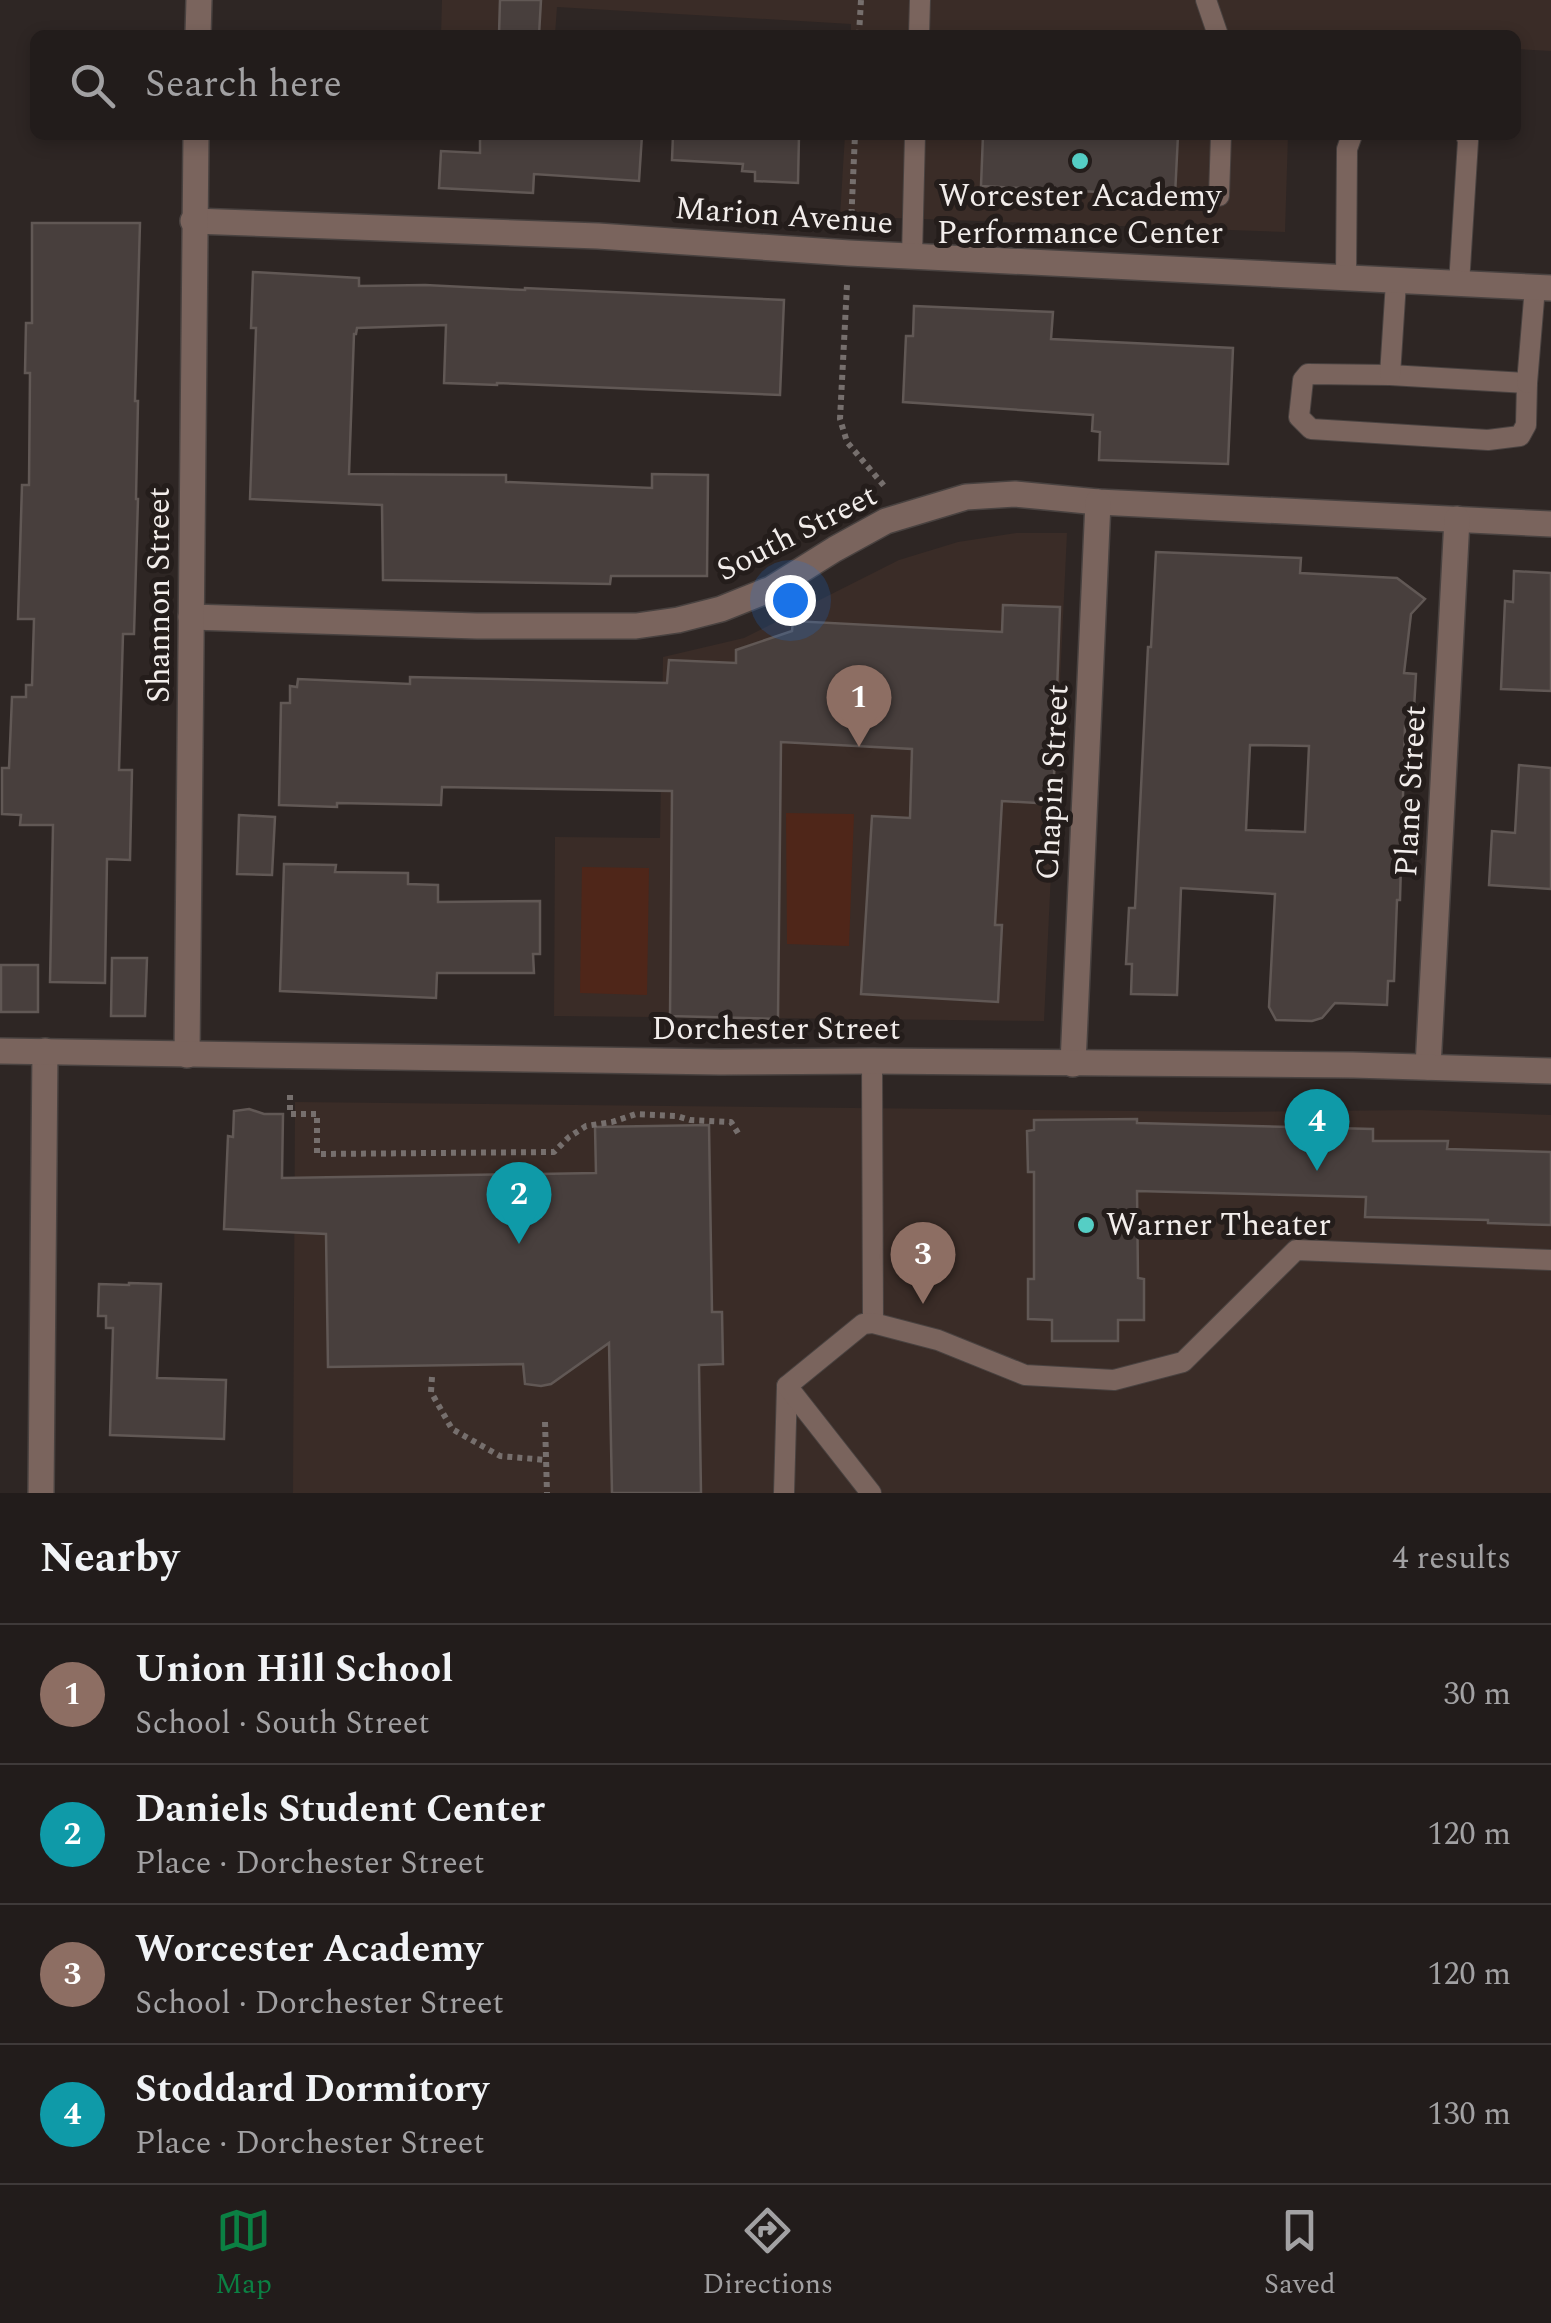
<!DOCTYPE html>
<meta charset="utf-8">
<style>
:root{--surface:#221c1b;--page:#2a2524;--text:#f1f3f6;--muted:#a2a1a3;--line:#3f3a3a;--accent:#0b8043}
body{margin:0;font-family:Spectral,serif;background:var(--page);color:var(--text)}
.you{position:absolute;left:790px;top:600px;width:35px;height:35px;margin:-25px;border:8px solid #fff;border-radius:50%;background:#1a73e8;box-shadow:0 0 0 15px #1a73e833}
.badge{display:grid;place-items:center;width:65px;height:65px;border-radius:50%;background:var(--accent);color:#fff;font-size:32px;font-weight:700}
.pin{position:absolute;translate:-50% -82px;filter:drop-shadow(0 2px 5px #0008)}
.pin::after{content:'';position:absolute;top:52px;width:35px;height:30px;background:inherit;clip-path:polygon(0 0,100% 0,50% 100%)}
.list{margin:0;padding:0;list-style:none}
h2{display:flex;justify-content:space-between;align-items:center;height:130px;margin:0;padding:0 40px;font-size:42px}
h2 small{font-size:32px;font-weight:400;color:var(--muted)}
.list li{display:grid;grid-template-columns:65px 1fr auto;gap:30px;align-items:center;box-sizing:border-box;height:140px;padding:0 40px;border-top:2px solid var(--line)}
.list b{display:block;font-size:38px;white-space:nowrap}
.list p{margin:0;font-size:32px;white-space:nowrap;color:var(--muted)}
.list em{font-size:32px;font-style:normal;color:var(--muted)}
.icon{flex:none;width:55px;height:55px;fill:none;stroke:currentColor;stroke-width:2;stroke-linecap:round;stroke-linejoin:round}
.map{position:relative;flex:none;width:1551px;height:1493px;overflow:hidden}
.search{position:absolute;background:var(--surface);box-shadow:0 5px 15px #0003;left:30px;right:30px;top:30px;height:110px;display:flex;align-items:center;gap:25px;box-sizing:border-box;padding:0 35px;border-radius:15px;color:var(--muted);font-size:38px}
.sheet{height:690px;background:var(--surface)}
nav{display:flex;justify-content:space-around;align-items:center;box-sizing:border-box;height:140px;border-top:2px solid var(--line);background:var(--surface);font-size:28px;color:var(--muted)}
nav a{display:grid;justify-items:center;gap:5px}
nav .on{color:var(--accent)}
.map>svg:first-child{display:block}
.built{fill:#3a2c27}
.green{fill:#4f2619}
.building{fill:#483f3d;stroke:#615855;stroke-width:2.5;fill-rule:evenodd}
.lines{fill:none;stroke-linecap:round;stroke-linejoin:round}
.service-casing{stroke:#494240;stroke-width:22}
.minor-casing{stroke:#494240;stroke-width:28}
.tertiary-casing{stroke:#494240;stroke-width:28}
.path{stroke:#766f6d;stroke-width:6;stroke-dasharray:5 5;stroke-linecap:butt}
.service{stroke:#7a645d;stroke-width:20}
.minor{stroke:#7a645d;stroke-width:25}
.tertiary{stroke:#7a645d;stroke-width:25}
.poi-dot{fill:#55cec5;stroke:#241d1b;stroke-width:4}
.labels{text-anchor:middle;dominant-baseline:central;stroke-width:10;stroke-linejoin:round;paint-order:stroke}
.poi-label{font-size:32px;fill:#f2edeb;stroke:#241d1b}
.street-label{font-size:32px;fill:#f2edeb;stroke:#241d1b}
</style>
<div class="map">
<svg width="1551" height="1493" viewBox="0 0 1551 1493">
<rect width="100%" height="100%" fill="#2e2624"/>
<!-- built -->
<g class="built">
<polygon points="442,0 1551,0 1551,51 1516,49 1516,35 851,35 851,24 557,7 555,35 441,35"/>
<polygon points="845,135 1288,135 1285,232 840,216"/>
<polygon points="1016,533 1067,533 1044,1021 554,1016 555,837 660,838 663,657 744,638 899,560 958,542"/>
<polygon points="295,1102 1226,1112 1419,1110 1551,1115 1551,1493 293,1493"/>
</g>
<!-- green -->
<g class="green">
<polygon points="786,813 854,814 849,946 787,944"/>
<polygon points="582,867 649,868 647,995 580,993"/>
</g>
<!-- building -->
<g class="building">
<polygon points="500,0 541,0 539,35 499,35"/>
<polygon points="480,135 642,135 639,181 534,174 533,193 439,188 441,151 480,153"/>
<polygon points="673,135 799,135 798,183 755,181 755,172 742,171 743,164 672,160"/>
<polygon points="983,135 1178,135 1175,196 981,186"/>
<polygon points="32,223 140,223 135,401 138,401 136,499 138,499 134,634 123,634 119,770 132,770 130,860 107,859 105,983 50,982 53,825 20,825 21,815 2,814 2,768 9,768 12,697 26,697 26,685 32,685 34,619 18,619 22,485 29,485 30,373 25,373 26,323 32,323"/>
<polygon points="253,272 359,278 359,286 425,285 525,290 525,288 784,300 780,395 497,383 497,385 444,383 446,325 357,328 356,334 354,334 349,474 506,475 506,482 652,488 652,474 708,475 707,576 611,576 610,584 383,580 382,505 250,499 256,328 251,328"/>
<polygon points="914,306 1053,312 1051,339 1233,348 1228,464 1099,460 1100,432 1092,431 1093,415 903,402 906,336 913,336"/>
<path d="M 1156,552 L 1301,558 L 1300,573 L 1397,578 L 1425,599 L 1411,614 L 1404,673 L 1416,674 L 1413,726 L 1405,726 L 1400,900 L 1397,900 L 1394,981 L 1388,981 L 1387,1005 L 1335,1003 L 1322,1018 L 1312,1021 L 1276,1020 L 1269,1007 L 1275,894 L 1181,888 L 1177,995 L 1131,994 L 1132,964 L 1126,964 L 1129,908 L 1135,908 L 1148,647 L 1151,647 ZM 1250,745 L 1309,746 L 1305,832 L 1246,830 Z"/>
<polygon points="1514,571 1551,573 1551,691 1501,689 1505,601 1513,602"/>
<polygon points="1003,605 1060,607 1053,804 1002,801 995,925 1002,925 998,1002 861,994 872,816 910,818 912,749 781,742 778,1019 670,1016 672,791 442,787 441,805 337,803 337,807 279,805 281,703 290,703 290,686 297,687 298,679 410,684 410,677 667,683 669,660 736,663 736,650 792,631 793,621 1002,632"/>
<polygon points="1519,765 1551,768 1551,889 1489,885 1492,831 1515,833"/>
<polygon points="239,815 275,817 272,875 237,874"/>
<polygon points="284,864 336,865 335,872 408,873 408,884 438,885 438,902 540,901 540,954 533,954 534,973 437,973 436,998 280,991"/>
<polygon points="112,958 147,958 145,1016 111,1016"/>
<rect x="1" y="965" width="37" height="47"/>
<polygon points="249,1109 264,1114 283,1114 282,1178 596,1173 595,1127 709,1125 712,1312 722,1312 723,1364 699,1365 701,1493 612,1493 609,1343 551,1384 541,1386 525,1384 523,1364 328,1367 326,1234 224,1229 228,1136 233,1137 234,1111"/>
<polygon points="1137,1119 1137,1123 1373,1129 1373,1141 1448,1141 1447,1149 1551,1152 1551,1225 1488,1223 1488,1220 1365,1217 1366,1197 1137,1191 1138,1278 1144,1279 1144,1320 1118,1320 1118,1341 1052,1341 1052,1320 1028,1319 1028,1279 1034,1279 1034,1172 1028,1172 1027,1131 1034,1130 1034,1120"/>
<polygon points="129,1283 161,1284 157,1378 226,1380 224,1439 110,1435 113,1328 106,1328 106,1316 98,1316 99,1284 129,1285"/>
</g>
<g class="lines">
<!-- service casing -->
<g class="service-casing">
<g id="service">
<polyline points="1206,0 1218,35"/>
<polyline points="919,35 920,0"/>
<polyline points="1219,196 1221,135"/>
<polyline points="912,256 915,135"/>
<polyline points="1346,279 1347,149 1352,135"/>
<polyline points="1459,284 1468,141 1466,135"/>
<polygon points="1308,374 1390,375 1527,383 1526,425 1520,436 1488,440 1311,429 1299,417 1303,380"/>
<polyline points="1390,375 1396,282"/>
<polyline points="1527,383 1535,287"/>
<polyline points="872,1061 873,1323"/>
<polyline points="784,1493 787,1386"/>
<polyline points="871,1493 787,1386 863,1324 873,1323 938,1340 1025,1375 1114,1380 1183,1362 1296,1250 1551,1260"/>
</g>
</g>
<!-- minor casing -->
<g class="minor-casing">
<g id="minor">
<polyline points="198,35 199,0"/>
<polyline points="193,221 598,236 849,253 1551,288"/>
<polyline points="191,617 477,626 636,626 678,620 721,609 771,589 835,549 886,521 966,497 1015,494 1098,502 1551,524"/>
<polyline points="187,1055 196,135"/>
<polyline points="1073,1064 1098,502"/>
<polyline points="1428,1067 1457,519"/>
<polyline points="41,1493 45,1051"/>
</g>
</g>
<!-- tertiary casing -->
<g class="tertiary-casing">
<polyline id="tertiary" points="0,1051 720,1062 872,1061 1353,1065 1551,1071"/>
</g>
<!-- path -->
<g class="path">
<polyline points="859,35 861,0"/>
<polyline points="851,224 855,135"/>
<polyline points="847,285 840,419 847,442 885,487"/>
<polyline points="290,1095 290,1114 317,1114 317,1154 554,1152 569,1137 586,1126 612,1122 636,1114 677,1116 690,1120 731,1122 738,1133"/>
<polyline points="432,1377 431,1392 452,1429 500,1456 546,1460"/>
<polyline points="545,1422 547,1493"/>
</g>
<!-- service -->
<use href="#service" class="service"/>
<!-- minor -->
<use href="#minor" class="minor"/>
<!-- tertiary -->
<use href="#tertiary" class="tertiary"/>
</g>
<!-- markers -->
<g class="poi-dot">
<circle cx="1080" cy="161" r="10"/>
<circle cx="1086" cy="1225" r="10"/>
</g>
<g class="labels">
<!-- poi labels -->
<g class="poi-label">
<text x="1080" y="196">Worcester Academy<tspan x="1080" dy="37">Performance Center</tspan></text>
<text x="1106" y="1225" text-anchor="start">Warner Theater</text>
</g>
<!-- street labels -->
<g class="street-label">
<text transform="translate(784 216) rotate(4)">Marion Avenue</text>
<text transform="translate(797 533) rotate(-27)">South Street</text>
<text transform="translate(159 595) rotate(-90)">Shannon Street</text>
<text transform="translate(1053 782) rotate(-87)">Chapin Street</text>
<text transform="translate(1411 791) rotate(-87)">Plane Street</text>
<text x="776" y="1029">Dorchester Street</text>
</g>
</g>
</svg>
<div class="you"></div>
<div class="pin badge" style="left:859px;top:747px;background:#8d6e63">1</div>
<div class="pin badge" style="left:519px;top:1244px;background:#0f9aa8">2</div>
<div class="pin badge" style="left:923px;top:1304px;background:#8d6e63">3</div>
<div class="pin badge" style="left:1317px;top:1171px;background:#0f9aa8">4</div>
<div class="search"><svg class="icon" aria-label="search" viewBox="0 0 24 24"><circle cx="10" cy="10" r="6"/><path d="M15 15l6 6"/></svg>Search here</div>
</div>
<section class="sheet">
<h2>Nearby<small>4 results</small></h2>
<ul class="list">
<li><span class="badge" style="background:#8d6e63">1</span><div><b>Union Hill School</b><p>School · South Street</p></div><em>30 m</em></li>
<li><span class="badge" style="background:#0f9aa8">2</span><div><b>Daniels Student Center</b><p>Place · Dorchester Street</p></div><em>120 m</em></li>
<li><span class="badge" style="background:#8d6e63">3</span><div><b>Worcester Academy</b><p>School · Dorchester Street</p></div><em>120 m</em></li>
<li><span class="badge" style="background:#0f9aa8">4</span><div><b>Stoddard Dormitory</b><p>Place · Dorchester Street</p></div><em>130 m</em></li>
</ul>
</section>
<nav>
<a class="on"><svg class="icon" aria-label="map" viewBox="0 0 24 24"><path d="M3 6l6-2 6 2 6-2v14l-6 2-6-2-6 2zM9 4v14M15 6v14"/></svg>Map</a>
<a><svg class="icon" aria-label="directions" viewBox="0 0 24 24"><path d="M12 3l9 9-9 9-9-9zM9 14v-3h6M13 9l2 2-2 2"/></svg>Directions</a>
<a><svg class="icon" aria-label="saved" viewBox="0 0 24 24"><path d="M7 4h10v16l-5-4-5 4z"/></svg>Saved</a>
</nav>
